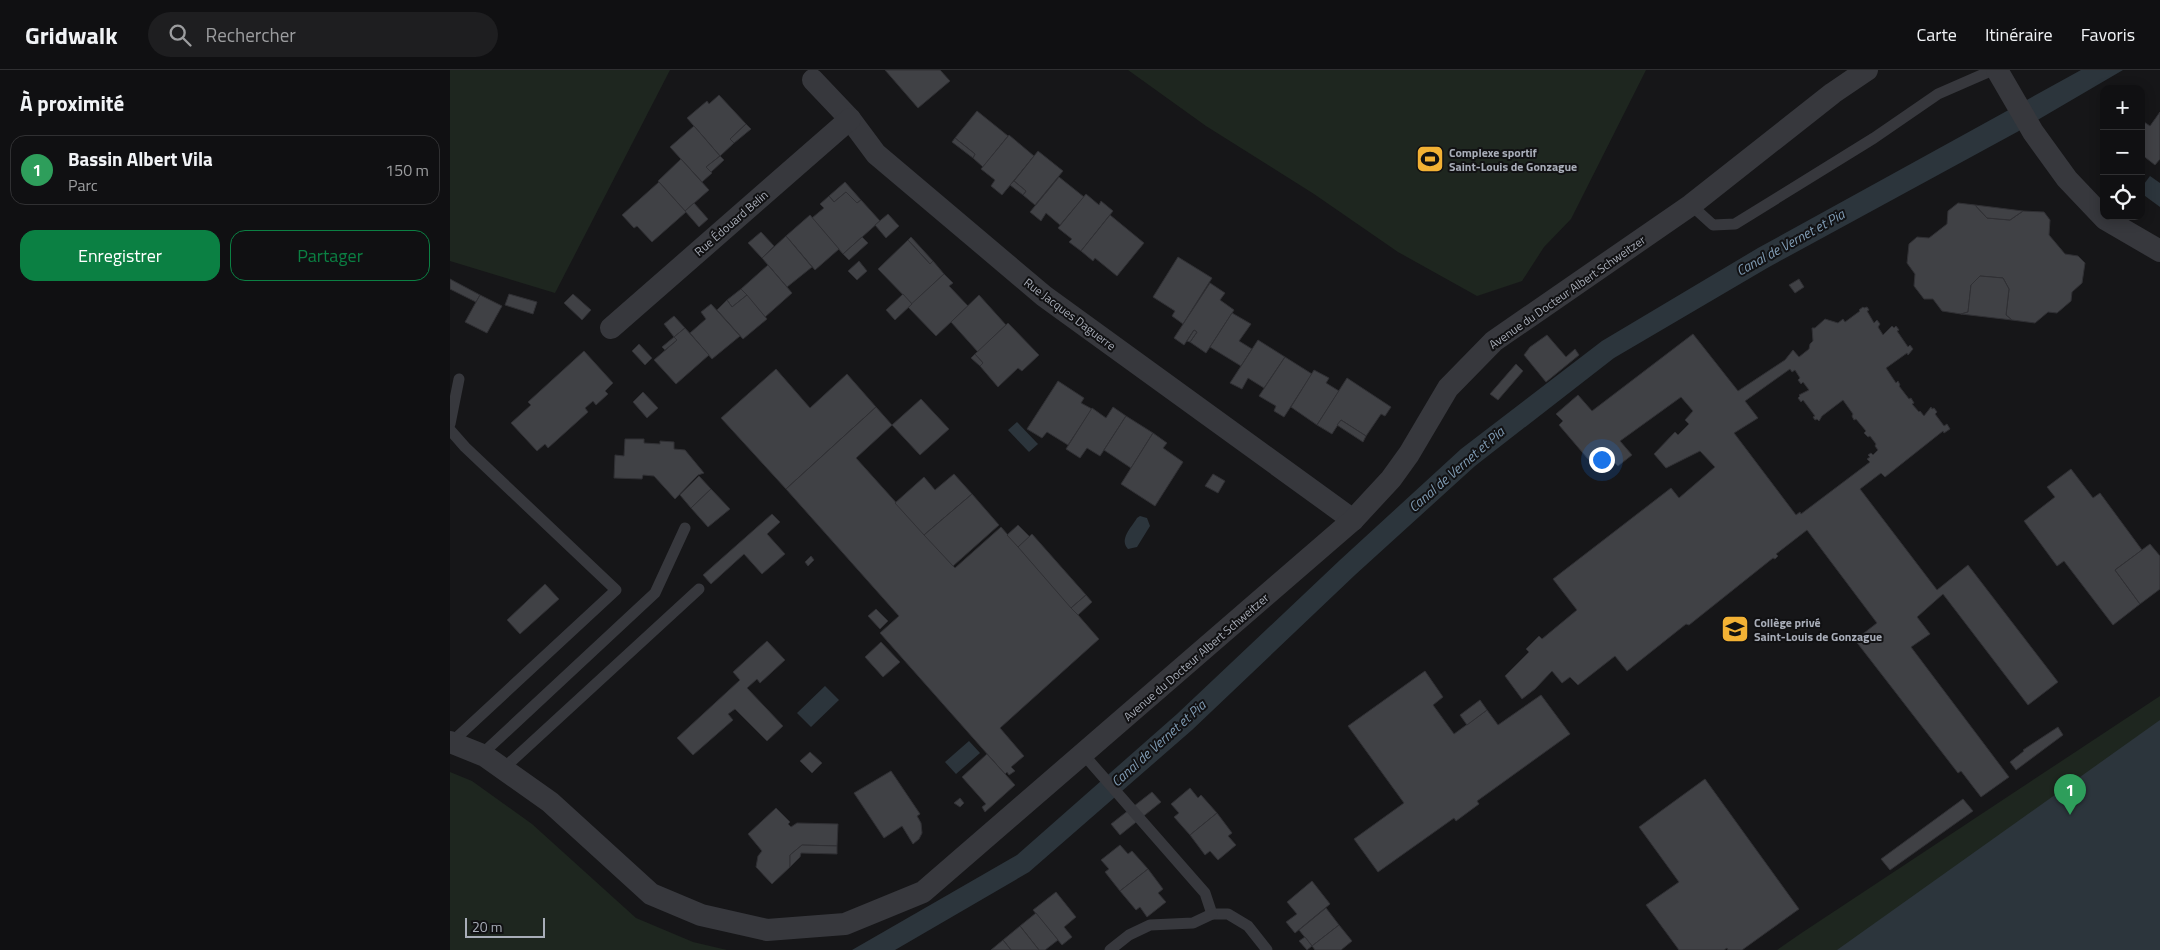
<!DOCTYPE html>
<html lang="fr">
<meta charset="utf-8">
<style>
:root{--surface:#101012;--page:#1e1e20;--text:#f1f3f6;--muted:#9c9d9f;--line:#303032;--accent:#0b8043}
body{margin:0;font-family:"Titillium Web",sans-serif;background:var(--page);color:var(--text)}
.controls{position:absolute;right:15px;top:15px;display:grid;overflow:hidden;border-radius:10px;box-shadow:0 2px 12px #0003}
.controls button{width:45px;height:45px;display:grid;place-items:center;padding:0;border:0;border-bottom:1px solid var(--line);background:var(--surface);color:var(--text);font:25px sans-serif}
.scale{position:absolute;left:15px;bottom:12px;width:80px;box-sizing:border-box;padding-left:5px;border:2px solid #a8adb8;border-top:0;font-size:14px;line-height:18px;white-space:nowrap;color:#a8adb8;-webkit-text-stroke:4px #111113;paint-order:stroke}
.you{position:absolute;left:1151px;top:389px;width:18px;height:18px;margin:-12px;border:4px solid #fff;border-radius:50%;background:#1a73e8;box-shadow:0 0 0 8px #1a73e833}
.badge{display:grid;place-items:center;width:32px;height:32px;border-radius:50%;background:var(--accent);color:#fff;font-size:16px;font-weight:700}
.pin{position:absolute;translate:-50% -41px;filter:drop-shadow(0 1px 2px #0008)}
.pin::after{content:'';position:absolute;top:26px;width:18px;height:15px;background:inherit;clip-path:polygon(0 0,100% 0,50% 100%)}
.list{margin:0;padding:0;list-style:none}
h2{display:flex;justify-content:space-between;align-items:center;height:65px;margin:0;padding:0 20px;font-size:21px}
h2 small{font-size:16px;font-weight:400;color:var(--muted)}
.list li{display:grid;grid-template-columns:32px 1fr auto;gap:15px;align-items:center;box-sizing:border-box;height:70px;margin:0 10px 10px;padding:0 10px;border:1px solid var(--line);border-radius:15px}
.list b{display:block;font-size:19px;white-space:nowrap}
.list p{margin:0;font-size:16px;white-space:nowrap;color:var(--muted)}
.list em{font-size:16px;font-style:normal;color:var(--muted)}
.actions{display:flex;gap:10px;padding:15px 20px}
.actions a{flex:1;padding:11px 0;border:1px solid var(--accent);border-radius:15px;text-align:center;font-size:18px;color:var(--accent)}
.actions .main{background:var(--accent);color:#fff}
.icon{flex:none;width:28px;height:28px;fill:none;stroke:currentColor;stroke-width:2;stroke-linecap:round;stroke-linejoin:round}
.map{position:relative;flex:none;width:1710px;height:880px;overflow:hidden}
header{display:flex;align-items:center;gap:30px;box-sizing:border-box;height:70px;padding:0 25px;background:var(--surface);border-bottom:1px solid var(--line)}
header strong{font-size:24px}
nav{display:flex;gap:28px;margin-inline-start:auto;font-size:18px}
.search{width:350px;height:45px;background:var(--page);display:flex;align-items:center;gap:12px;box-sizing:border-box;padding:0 18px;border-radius:28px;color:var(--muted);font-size:19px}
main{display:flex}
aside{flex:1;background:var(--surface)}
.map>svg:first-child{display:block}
.green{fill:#1e261f}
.water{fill:#2c353c}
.building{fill:#404145;stroke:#303034;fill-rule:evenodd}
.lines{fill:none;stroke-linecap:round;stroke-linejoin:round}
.service{stroke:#37383d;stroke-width:11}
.minor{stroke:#37383d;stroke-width:22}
.labels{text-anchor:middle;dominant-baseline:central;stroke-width:4;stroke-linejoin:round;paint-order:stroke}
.poi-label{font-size:12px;font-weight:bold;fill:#a8adb8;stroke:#111113;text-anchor:start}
.street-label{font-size:12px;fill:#a8adb8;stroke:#111113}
.water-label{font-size:14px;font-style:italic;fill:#7f9bb3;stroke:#111113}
</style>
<header>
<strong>Gridwalk</strong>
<div class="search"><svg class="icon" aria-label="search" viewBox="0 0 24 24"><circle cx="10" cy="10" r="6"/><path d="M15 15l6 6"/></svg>Rechercher</div>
<nav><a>Carte</a><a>Itinéraire</a><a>Favoris</a></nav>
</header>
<main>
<aside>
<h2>À proximité<small></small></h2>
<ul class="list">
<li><span class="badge" style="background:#2e9e5b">1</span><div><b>Bassin Albert Vila</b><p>Parc</p></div><em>150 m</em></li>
</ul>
<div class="actions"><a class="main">Enregistrer</a><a>Partager</a></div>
</aside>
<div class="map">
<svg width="1710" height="880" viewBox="0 0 1710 880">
<rect width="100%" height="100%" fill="#161618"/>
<!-- green -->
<g class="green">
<polygon points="0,0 220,0 105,223 0,191"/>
<polygon points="678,0 1196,0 1121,149 1094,177 1072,211 1027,226 948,182 864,124 756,56"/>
<polygon points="1710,626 1710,880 1327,880 1350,864"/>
<polygon points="0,702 22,711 82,754 186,848 243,872 277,880 0,880"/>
</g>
<!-- water -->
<g class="water">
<polygon points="1631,0 1673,0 1567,62 1319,197 1164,288 1025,396 905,505 742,660 579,802 445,880 402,880 567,785 727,644 890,490 1011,379 1152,271 1308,178"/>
<polygon points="1700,106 1710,113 1710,137 1691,123 1691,118"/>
<polygon points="567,352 588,374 579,382 558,360"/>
<path d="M 690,446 L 697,448 L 700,456 L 687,477 L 678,479 C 669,469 681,458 687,448 Z"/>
<polygon points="375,616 389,630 361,657 347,643"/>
<polygon points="1710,650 1710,880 1387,880"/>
<polygon points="519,671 530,683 506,704 495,692"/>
</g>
<!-- building -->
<g class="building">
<polygon points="435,0 490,0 500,11 468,38"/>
<polygon points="269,25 296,54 280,69 284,73 270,86 237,48 257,31 259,34"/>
<polygon points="527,41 558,66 533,97 523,88 525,84 505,68"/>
<polygon points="1710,42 1710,89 1705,95 1691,84 1691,50 1700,56"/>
<polygon points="296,54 301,59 284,73 280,69"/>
<polygon points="244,56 270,86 256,97 262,103 252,112 220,77"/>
<polygon points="559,65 584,86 552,125 541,116 545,110 531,99"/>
<polygon points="505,68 525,84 523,88 502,72"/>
<polygon points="588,81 613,101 585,135 573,125 576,121 564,111"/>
<polygon points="270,86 274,90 261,102 256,97"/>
<polygon points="231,89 259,120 235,141 208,111"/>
<polygon points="609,107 634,127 610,155 596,143 591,151 580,142"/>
<polygon points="564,111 576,121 573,125 560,115"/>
<polygon points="209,112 236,142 202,172 187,156 184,158 172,145"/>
<polygon points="395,112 411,130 407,133 396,122 384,132 379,126"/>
<polygon points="396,122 407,133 411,130 430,151 393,184 362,148 374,138 370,134 379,126 384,132"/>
<polygon points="636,124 649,135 651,131 663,141 631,181 619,172 622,169 608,158"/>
<polygon points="244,133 258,149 249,157 235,141"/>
<polygon points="1508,133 1525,135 1537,148 1560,150 1573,141 1594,142 1600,150 1599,165 1615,184 1628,186 1635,193 1632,213 1622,222 1621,231 1607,243 1598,242 1585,253 1562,250 1556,245 1559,219 1553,208 1530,206 1521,215 1518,242 1511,244 1492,241 1483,229 1474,229 1464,216 1465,204 1457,193 1459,174 1467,167 1479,168 1497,154 1498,141"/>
<polygon points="1525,135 1573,141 1560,150 1537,148"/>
<polygon points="438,144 449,156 436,168 425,155"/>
<polygon points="360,145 389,179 365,200 336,166"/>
<polygon points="660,145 694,173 667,206 645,188 643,191 631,181"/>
<polygon points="311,162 324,176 312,188 298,173"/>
<polygon points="336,166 362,197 337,217 312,188"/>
<polygon points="412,167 418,173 399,190 393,184"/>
<polygon points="461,167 483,191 480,194 458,170"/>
<polygon points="458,170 480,194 483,191 494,204 462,234 428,199"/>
<polygon points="728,187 762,208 733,254 722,246 725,241 703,227"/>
<polygon points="409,191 417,201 407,210 398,201"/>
<polygon points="318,195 342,223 315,247 291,219"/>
<polygon points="494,204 503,213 499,216 518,236 486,266 458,237"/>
<polygon points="1530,206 1553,208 1559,219 1556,245 1562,250 1511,244 1518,242 1521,215"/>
<polygon points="0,209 30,225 26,232 0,219"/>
<polygon points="1349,209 1354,217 1345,223 1339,215"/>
<polygon points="760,213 775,223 770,230 784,240 756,283 740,272 747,262 744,260 734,275 724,268"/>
<polygon points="291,219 297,225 282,237 277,230"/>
<polygon points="59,224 87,232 83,244 55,235"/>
<polygon points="123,224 141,240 132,250 114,233"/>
<polygon points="453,224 462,234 445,250 436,240"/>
<polygon points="30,225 52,236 37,263 15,252"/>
<polygon points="297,225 317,249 293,269 267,240 277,230 282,237"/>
<polygon points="529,225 556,255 528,282 501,252"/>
<polygon points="261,234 290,266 262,289 240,263 256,249 251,242"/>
<path d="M 1413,237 L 1414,238 L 1417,237 L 1419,240 L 1417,241 L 1424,253 L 1427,250 L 1430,254 L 1428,257 L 1433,265 L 1442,256 L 1444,258 L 1446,256 L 1449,260 L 1447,261 L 1458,277 L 1460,275 L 1463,279 L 1458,285 L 1457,283 L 1436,298 L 1446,313 L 1448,311 L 1450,315 L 1449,316 L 1459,329 L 1461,328 L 1464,333 L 1462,334 L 1469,342 L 1470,341 L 1474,346 L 1481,337 L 1482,339 L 1484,338 L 1487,342 L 1485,344 L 1494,356 L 1497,354 L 1500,359 L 1494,363 L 1493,361 L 1435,407 L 1431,403 L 1410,419 L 1487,520 L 1518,495 L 1608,612 L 1578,635 L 1493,524 L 1467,547 L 1480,564 L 1461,577 L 1559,707 L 1531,727 L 1511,701 L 1508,703 L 1405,570 L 1427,553 L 1357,460 L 1326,484 L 1328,486 L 1325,489 L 1323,488 L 1239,555 L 1236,554 L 1177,601 L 1165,586 L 1128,615 L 1120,607 L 1112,613 L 1102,601 L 1085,619 L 1072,629 L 1055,606 L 1079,582 L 1076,579 L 1089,566 L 1092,569 L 1127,540 L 1103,509 L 1221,418 L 1229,428 L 1265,397 L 1250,381 L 1216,398 L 1204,384 L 1225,362 L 1228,365 L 1239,354 L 1235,350 L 1243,341 L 1231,327 L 1170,371 L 1182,385 L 1168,396 L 1164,392 L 1150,403 L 1109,355 L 1113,351 L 1106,344 L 1128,325 L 1142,341 L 1243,264 L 1288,321 L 1335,290 L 1343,280 L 1349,287 L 1359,279 L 1360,274 L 1363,271 L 1362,258 L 1365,258 L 1375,249 L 1388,253 L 1393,249 L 1395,252 L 1410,241 L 1409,240 ZM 1340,299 L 1342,302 L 1345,300 L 1350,308 L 1348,310 L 1351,314 L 1353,312 L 1359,320 L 1349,325 L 1350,326 L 1348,328 L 1351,332 L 1353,330 L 1365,346 L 1363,347 L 1365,350 L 1367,349 L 1369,351 L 1372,346 L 1393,330 L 1403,344 L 1402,346 L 1404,350 L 1406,349 L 1416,361 L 1414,363 L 1418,367 L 1420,366 L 1426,374 L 1425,376 L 1428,380 L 1423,385 L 1421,383 L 1418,385 L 1420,387 L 1417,389 L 1420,392 L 1351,444 L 1350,442 L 1346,445 L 1284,363 L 1308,348 L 1295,331 Z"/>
<polygon points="782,243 801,254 789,271 802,279 791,296 760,277"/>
<polygon points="224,246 235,258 224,267 214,254"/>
<polygon points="558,253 589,285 572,301 568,298 548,317 530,296 533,293 525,284"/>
<polygon points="235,258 259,285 226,314 204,290 227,270 224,267"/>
<polygon points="744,260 747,262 740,272 737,271"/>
<polygon points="1097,265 1116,287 1125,279 1129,285 1096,312 1074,285 1080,277"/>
<polygon points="224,267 227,270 215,280 212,277"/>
<polygon points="808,270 835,287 814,318 798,308 792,319 780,313"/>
<polygon points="189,274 202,288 195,295 182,281"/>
<polygon points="134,281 163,313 155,321 158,324 146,335 143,331 135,338 138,342 98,378 95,374 87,381 61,353 81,335 78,332"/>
<polygon points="525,284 533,293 530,296 521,288"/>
<polygon points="835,287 862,304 834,347 824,341 826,336 809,326"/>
<polygon points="1066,294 1073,301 1048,330 1040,324"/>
<polygon points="326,299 360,338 397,304 426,337 336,419 271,348"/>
<polygon points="864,300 879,308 876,313 889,321 867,355 841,337"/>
<polygon points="897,308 941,337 935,346 931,344 916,366 891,350 882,364 867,355"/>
<polygon points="608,311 634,328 631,333 642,339 618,375 597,362 592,368 577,359"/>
<polygon points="193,322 208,338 197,348 183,332"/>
<polygon points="471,329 499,359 470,385 442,355"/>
<polygon points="426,337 442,355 406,388 505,498 551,457 649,569 550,658 574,686 561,697 565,701 559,705 557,702 555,704 430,563 449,546 336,419"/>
<polygon points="663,337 676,346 650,386 637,378 630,388 616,379 642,338 656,348"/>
<polygon points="676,346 703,363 681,398 654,380"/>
<polygon points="891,350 916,366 913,372 887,355"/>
<polygon points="703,363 717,373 713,378 733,392 705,436 671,414"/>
<polygon points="175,369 194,369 194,373 210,374 210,371 224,372 224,379 235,380 254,403 248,405 225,429 204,406 193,405 192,409 164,408 165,385 174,386"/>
<polygon points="1621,399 1643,428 1650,423 1692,480 1665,500 1690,534 1663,555 1614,491 1607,496 1574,451 1605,427 1597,417"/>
<polygon points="504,404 522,424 474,465 445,433 474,407 485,420"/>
<polygon points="763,404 775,411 768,423 755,416"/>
<polygon points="249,406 261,419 241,438 230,425"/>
<polygon points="261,419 280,439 258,457 241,438"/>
<polygon points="522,424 549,455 503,496 474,465"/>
<polygon points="322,444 330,452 317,464 335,484 312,504 294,484 261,514 253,505"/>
<polygon points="568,455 580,467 568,477 557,465"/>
<polygon points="582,464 636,525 621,538 568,477"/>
<polygon points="1700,474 1710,486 1710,519 1690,534 1665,500"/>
<polygon points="361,486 364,490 358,496 355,492"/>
<polygon points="95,514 109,529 70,564 57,550"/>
<polygon points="636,525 642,532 628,545 621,538"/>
<polygon points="426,539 438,551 430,559 418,546"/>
<polygon points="317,571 335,590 310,613 307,609 297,618 333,656 317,671 285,639 278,644 283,650 243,685 227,668 290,610 283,602"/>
<polygon points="431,572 450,592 433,607 415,587"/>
<polygon points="975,601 993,627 983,635 1004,664 1037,640 1048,655 1091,625 1120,664 1027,731 1029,734 1006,751 1004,748 928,802 904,769 954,733 898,656"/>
<polygon points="1030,630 1037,640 1017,655 1010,645"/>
<polygon points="1608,657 1613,665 1566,700 1560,692 1574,681 1573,680"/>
<polygon points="360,682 372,693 362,703 350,691"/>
<polygon points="537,684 565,715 535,742 532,737 536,734 512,707"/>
<polygon points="441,701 470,744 467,746 471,753 472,763 469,769 463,774 452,756 434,768 404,723"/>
<polygon points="1255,709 1349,839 1292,880 1278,880 1277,878 1274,880 1229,880 1196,835 1229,812 1189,757"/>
<polygon points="740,718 748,728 751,725 767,743 740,765 724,747 729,743 721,734"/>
<polygon points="702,722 711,732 670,765 661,754"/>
<polygon points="510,728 514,733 510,737 504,733"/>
<polygon points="1513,729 1523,741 1440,800 1431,789"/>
<polygon points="326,738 340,752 338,754 341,757 347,753 388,754 387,776 352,775 340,785 340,797 322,814 306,797 308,786 312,781 298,764"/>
<polygon points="767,743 782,763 778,766 786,775 768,790 760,781 755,785 740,765"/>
<polygon points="352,775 387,776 387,784 351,783 350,787 340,797 340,785"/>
<polygon points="670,775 678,784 682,781 698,799 670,821 655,802 659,799 651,790"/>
<polygon points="698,799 713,819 708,823 716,832 697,847 690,837 686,840 670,821"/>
<polygon points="862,811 880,834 845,863 836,852 847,844 837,832"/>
<polygon points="606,822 626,847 614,857 622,867 612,875 583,840"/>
<polygon points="876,838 889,855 862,876 849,860"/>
<polygon points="586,843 608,870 595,880 589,880 570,856"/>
<polygon points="889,855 902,871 891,880 865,880 862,876"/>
<polygon points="570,856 589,880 561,880 553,870"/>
<polygon points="855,867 862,876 857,880 849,871"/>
<polygon points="553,870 561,880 541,880"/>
</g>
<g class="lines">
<!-- service -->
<g class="service">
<polyline points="1241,135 1263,155 1285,154 1424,68 1488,24 1543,0"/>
<polyline points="0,354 9,309"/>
<polyline points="0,360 15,377 166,520 2,672"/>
<polyline points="31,685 205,523 235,458"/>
<polyline points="634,685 755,823 762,844 778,844 798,856 817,880"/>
<polyline points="53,699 249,519"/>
<polyline points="660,880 679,865 700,855 743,853 762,844"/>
</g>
<!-- minor -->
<g class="minor">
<polyline points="1547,0 1583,62 1617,109 1655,149 1710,181"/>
<polyline points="363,10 400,49 426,84 594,226 903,450"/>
<polyline points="161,258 400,49"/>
<polyline points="0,672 35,686 100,732 201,824 251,845 317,860 395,854 473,822 903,450 941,409 959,384 998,318 1044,271 1241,135 1383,23 1417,0"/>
</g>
</g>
<!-- icons -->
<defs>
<g id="stadium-square" transform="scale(1.4375)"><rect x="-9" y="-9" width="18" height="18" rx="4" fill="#f2b134" stroke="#111113"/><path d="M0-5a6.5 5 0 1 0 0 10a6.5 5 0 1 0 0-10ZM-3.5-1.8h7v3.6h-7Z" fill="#111"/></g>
<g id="school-square" transform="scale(1.4375)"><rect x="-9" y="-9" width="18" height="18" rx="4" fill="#f2b134" stroke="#111113"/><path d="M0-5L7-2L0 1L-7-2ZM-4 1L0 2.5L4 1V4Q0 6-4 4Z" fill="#111"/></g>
</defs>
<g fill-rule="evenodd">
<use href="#stadium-square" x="980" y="89"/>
<use href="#school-square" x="1285" y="559"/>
</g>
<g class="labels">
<!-- poi labels -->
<g class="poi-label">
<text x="999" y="82">Complexe sportif<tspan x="999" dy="14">Saint-Louis de Gonzague</tspan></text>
<text x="1304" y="552">Collège privé<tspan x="1304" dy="14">Saint-Louis de Gonzague</tspan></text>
</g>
<!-- street labels -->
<g class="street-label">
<text transform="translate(281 153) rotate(-41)">Rue Édouard Belin</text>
<text transform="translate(1117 222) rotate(-35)">Avenue du Docteur Albert Schweitzer</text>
<text transform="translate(620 244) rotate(37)">Rue Jacques Daguerre</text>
<text transform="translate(746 587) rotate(-41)">Avenue du Docteur Albert Schweitzer</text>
</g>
<!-- water labels -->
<g class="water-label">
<text transform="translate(1340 172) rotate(-29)">Canal de Vernet et Pia</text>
<text transform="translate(1006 399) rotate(-41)">Canal de Vernet et Pia</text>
<text transform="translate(708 673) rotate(-42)">Canal de Vernet et Pia</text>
</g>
</g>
</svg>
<div class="controls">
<button>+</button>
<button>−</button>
<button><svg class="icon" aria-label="locate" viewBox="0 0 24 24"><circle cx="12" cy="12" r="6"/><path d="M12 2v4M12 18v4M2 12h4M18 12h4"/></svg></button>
</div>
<div class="scale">20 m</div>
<div class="you"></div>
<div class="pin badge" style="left:1620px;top:745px;background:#2e9e5b">1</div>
</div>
</main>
